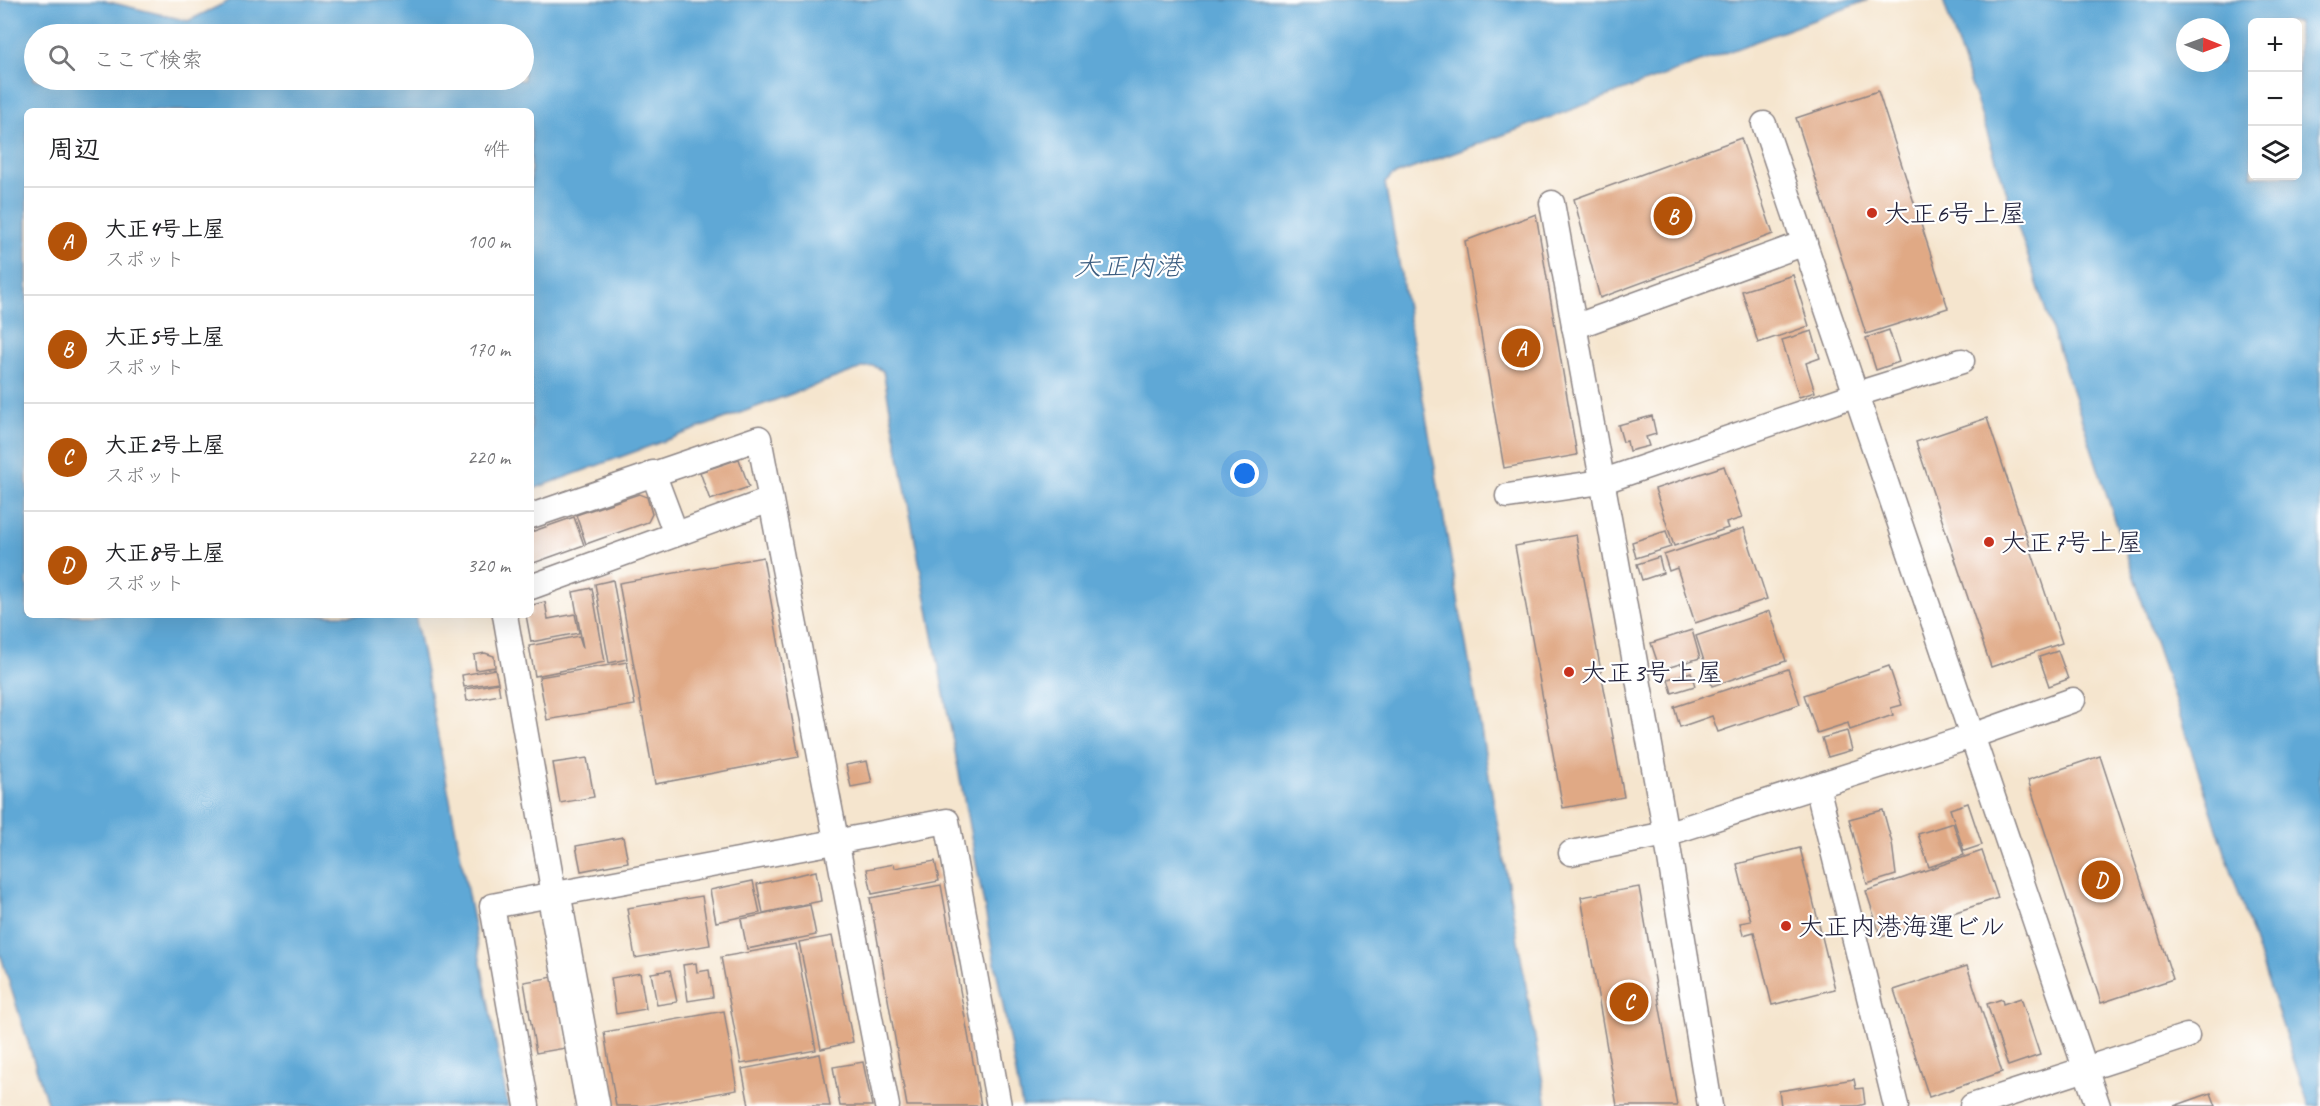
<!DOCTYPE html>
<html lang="ja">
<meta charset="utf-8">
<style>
:root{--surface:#fff;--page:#f2f2f2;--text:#202124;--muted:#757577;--line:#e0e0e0;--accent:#b45309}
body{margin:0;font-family:Caveat,"Klee One",sans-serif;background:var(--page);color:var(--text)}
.controls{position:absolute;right:18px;top:18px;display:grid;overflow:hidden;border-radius:9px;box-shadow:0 6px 24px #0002}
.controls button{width:54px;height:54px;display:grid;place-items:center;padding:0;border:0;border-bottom:2px solid var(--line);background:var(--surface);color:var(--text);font:30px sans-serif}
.compass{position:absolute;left:2176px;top:18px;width:54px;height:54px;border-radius:50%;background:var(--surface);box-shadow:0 6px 24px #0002;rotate:91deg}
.you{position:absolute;left:1245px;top:474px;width:21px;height:21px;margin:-15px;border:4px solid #fff;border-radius:50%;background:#1a73e8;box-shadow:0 0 0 9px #1a73e833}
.badge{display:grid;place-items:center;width:39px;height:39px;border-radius:50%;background:var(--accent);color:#fff;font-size:20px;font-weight:700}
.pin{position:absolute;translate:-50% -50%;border:3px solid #fff;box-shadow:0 2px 6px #0006}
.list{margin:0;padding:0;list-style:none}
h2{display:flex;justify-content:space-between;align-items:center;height:78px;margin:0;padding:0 24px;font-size:26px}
h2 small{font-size:20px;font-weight:400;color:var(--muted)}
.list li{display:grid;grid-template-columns:39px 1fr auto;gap:18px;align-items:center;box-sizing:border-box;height:108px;padding:0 24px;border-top:2px solid var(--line)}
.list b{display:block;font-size:22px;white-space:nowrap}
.list p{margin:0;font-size:20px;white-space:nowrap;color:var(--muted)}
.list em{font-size:20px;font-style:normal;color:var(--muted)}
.icon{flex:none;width:33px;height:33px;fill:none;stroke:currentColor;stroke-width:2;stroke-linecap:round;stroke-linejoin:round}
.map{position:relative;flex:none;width:2320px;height:1106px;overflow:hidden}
.search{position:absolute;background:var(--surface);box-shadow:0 6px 24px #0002;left:24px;top:24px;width:510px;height:66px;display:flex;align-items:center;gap:15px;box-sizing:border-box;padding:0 21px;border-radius:33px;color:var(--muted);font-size:22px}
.panel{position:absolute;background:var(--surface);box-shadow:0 6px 24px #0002;left:24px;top:108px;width:510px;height:510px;border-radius:9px}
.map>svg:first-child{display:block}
.water{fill:#5ea8d6;stroke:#406588;stroke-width:1.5;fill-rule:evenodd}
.building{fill:#e0a985}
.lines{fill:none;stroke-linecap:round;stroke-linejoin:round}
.street-casing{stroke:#8c8484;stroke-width:27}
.secondary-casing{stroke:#8c8484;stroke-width:36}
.street{stroke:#fff;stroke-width:24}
.secondary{stroke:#fff;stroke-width:33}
.poi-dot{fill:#c8321e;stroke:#fff;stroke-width:2}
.labels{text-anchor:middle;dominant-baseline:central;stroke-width:4.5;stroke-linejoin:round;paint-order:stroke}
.poi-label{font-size:26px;fill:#22223b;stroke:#fff;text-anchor:start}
.water-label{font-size:27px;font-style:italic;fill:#3d5e81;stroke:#fff}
</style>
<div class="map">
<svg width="2320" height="1106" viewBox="0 0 2320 1106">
<rect width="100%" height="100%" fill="#fff"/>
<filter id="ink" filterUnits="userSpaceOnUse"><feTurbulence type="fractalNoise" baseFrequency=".0167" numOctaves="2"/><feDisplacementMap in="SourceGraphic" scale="12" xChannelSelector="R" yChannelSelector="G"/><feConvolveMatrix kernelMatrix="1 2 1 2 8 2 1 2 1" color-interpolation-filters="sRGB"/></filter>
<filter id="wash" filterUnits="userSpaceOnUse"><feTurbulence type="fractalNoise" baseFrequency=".008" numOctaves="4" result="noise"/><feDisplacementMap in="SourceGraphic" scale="24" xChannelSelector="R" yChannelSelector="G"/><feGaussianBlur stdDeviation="1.35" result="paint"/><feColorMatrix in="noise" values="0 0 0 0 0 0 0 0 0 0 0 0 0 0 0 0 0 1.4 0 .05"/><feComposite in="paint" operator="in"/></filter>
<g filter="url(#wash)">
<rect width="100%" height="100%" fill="#f5e5ce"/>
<!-- water -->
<g class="water">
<path d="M 0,0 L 101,0 L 188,21 L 231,0 L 1868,0 L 1392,176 L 1385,183 L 1547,1106 L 1022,1106 L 883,371 L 874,366 L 862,368 L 531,490 L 531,111 L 27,111 L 27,615 L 415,615 L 508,1106 L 48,1106 L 0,953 ZM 34,34 L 524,34 L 524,80 L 34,80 Z"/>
<path d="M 1943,0 L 2320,0 L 2320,1106 L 2309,1106 ZM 2252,22 L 2298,22 L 2298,176 L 2252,176 ZM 2185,27 L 2221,27 L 2221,63 L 2185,63 Z"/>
</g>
<g id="blocks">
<!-- building -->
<g class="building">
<polygon points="1878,91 1948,308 1866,334 1796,118"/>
<polygon points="1741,138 1773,234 1600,298 1574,199"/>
<polygon points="1536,214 1577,455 1504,468 1465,241"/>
<polygon points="1793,275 1809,326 1758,343 1742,291"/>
<polygon points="1889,330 1899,362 1876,370 1866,338"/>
<polygon points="1812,331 1820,358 1806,363 1815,392 1799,397 1782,340"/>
<polygon points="1652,416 1656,434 1646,437 1649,446 1629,451 1627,441 1623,442 1618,425"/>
<polygon points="1987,418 2062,643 1991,667 1916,442"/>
<polygon points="739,459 749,487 710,500 700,472"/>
<polygon points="1724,466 1742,518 1726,523 1728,528 1674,546 1655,489"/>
<polygon points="639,494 647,497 652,514 648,522 586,544 576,515"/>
<polygon points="574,517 584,545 531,564 531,532"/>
<polygon points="1744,528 1767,599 1695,623 1677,568 1669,571 1664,555"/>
<polygon points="1666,531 1671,547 1636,558 1632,542"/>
<polygon points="1576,535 1624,797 1563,808 1515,546"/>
<polygon points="763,557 799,757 655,784 619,583"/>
<polygon points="1659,557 1663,573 1642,580 1637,564"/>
<polygon points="613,580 627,659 609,663 595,584"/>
<polygon points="592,588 605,662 535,676 529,646 579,636 583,648 573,592"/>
<polygon points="545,602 548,619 575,614 579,633 531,642 526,615 531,615 532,605"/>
<polygon points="1770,611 1786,661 1712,686 1696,636"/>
<polygon points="1692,630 1700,658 1660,670 1651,643"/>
<polygon points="2058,651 2068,679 2049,686 2039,657"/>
<polygon points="485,653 494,656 495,667 476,670 474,655"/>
<polygon points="627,662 635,705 547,720 539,677"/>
<polygon points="1889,666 1902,705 1891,708 1893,715 1850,730 1848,723 1817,733 1804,695"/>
<polygon points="495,669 498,682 464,687 462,675"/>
<polygon points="1788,669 1800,704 1718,732 1712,716 1680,727 1674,707"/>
<polygon points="1691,672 1695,686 1672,693 1668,679"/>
<polygon points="498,683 500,695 467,701 465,689"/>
<polygon points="1847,731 1852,750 1828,757 1822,738"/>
<polygon points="2100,756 2173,979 2101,1003 2028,780"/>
<polygon points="587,758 594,797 560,803 553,763"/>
<polygon points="867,761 872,783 851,787 846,765"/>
<polygon points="1968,803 1982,845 1964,851 1950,809"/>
<polygon points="1883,810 1892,843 1896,875 1867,884 1849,819"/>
<polygon points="1953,823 1964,855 1929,867 1918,834"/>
<polygon points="623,837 628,862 581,871 576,846"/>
<polygon points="1800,848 1835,989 1772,1005 1754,932 1743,935 1740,923 1751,921 1737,864"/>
<polygon points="1982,851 1998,898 1881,937 1866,891"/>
<polygon points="935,861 939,881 872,894 867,869 894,864 895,868"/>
<polygon points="816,871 821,901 763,913 757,884"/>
<polygon points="753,881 760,913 716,922 710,890"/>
<polygon points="941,885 981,1106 907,1106 870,898"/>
<polygon points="1639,887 1677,1106 1617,1106 1581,897"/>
<polygon points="702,896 710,945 635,958 627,908"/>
<polygon points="810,905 816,935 747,949 741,919"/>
<polygon points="832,936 853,1042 821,1049 799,942"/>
<polygon points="796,944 816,1050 741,1064 721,957"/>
<polygon points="696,963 697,972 709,970 713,997 688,1001 683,965"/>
<polygon points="1967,966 2002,1072 1929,1097 1894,990"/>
<polygon points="670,970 677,1002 657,1005 651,973"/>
<polygon points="640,973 646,1009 616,1014 611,978"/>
<polygon points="553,977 566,1048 536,1053 524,982"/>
<polygon points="2021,998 2040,1055 2008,1066 1987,1004 2002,999 2003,1004"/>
<polygon points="724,1011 737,1090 647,1106 616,1106 604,1032"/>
<polygon points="820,1054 830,1106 749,1106 742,1069"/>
<polygon points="863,1062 872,1106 840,1106 833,1067"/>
<polygon points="1854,1079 1856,1089 1863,1088 1865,1104 1858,1106 1781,1106 1779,1091"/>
<polygon points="2211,1093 2216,1106 2174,1106"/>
</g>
</g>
</g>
<g filter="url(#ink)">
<use href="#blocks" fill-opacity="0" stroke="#8c8484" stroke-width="1.5"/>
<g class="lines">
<!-- street casing -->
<g class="street-casing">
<g id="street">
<polyline points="1764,124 2098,1106"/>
<polyline points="1552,203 1666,834 1710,1106"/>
<polyline points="1574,327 1805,243"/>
<polyline points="653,473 676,534"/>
<polyline points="1508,496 1601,482 1857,394 1962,361"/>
<polyline points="531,516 759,438 887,1106"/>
<polyline points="531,587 770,500"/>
<polyline points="505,615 554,895"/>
<polyline points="1817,786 1896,1106"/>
<polyline points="1571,853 1666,834 1972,736 2073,700"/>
<polyline points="527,1106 492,906 947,821 999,1106"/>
<polyline points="1972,1106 2187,1036"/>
</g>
</g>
<!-- secondary casing -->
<g class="secondary-casing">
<polyline id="secondary" points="554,895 593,1106"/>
</g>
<!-- street -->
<use href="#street" class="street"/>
<!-- secondary -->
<use href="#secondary" class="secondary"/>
</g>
</g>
<!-- markers -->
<g class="poi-dot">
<circle cx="1872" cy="213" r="6"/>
<circle cx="1989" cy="542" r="6"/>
<circle cx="1569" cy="672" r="6"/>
<circle cx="1786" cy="926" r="6"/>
</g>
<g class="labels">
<!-- poi labels -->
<g class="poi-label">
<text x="1884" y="213">大正6号上屋</text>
<text x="2001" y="542">大正7号上屋</text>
<text x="1581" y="672">大正3号上屋</text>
<text x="1798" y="926">大正内港海運ビル</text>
</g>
<!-- water labels -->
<g class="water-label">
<text x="1128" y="266">大正内港</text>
</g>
</g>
</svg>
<div class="controls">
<button>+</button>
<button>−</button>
<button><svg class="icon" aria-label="layers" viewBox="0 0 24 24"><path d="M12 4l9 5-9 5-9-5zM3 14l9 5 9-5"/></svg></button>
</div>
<svg class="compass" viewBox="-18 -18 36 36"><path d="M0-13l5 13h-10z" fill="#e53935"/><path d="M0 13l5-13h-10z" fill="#757577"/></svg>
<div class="you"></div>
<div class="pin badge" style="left:1521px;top:348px">A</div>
<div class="pin badge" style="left:1673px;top:216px">B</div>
<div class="pin badge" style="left:1629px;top:1002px">C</div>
<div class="pin badge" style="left:2101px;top:880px">D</div>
<div class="search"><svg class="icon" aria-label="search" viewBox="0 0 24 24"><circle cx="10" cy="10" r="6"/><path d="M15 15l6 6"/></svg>ここで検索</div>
<section class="panel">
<h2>周辺<small>4件</small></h2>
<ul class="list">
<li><span class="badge">A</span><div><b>大正4号上屋</b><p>スポット</p></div><em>100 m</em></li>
<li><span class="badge">B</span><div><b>大正5号上屋</b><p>スポット</p></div><em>170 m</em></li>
<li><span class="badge">C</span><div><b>大正2号上屋</b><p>スポット</p></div><em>220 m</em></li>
<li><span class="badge">D</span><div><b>大正8号上屋</b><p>スポット</p></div><em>320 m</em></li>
</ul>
</section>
</div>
